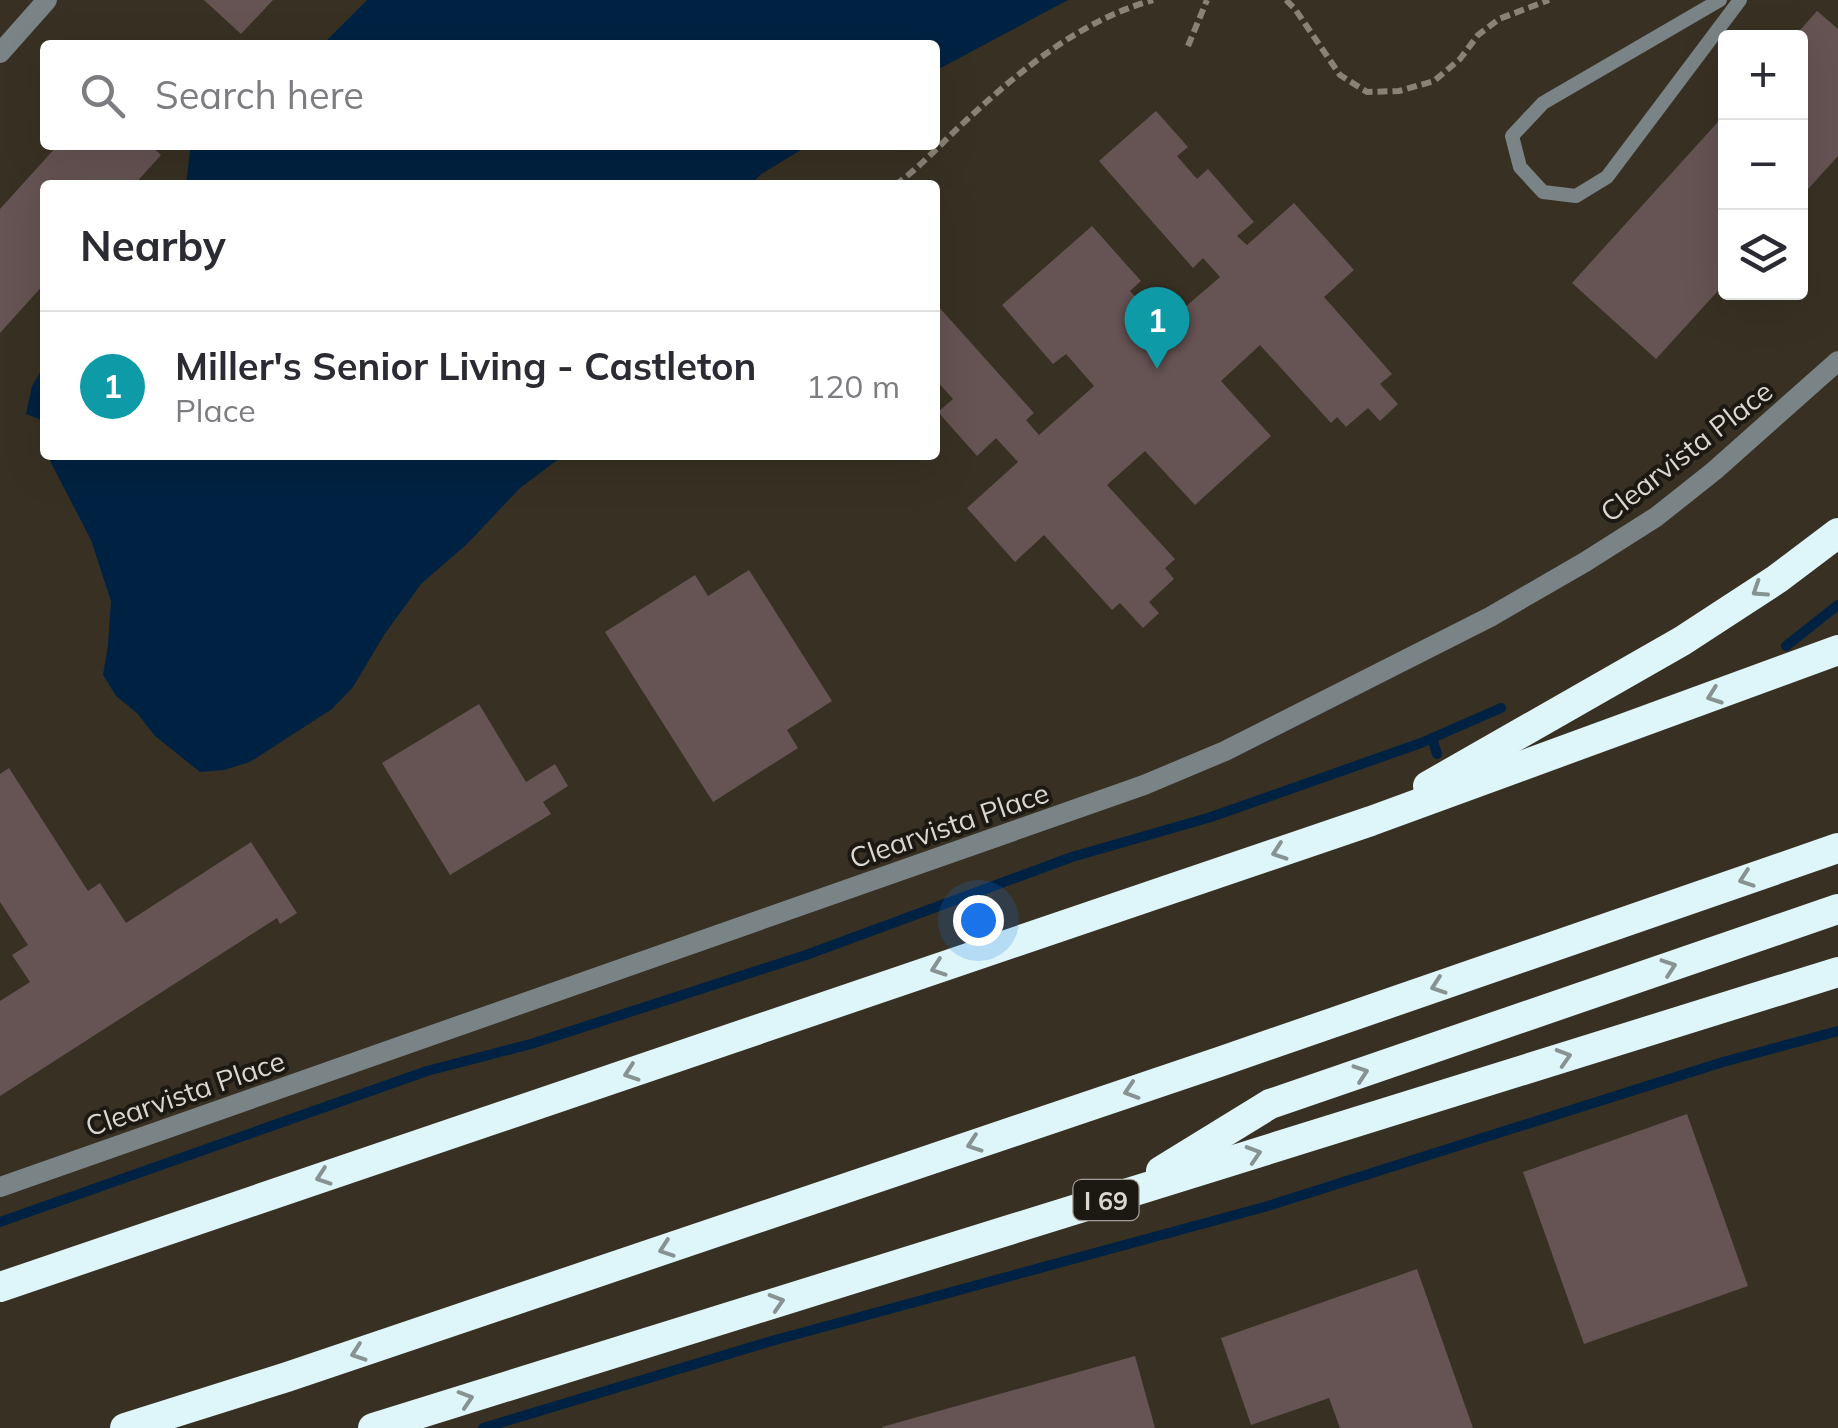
<!DOCTYPE html>
<meta charset="utf-8">
<style>
:root{--surface:#fff;--page:#f7f7f7;--text:#2b2b33;--muted:#7c7c81;--line:#e1e1e2;--accent:#b45309}
body{margin:0;font-family:Mulish,sans-serif;background:var(--page);color:var(--text)}
.controls{position:absolute;right:30px;top:30px;display:grid;overflow:hidden;border-radius:10px;box-shadow:0 10px 40px #0002}
.controls button{width:90px;height:90px;display:grid;place-items:center;padding:0;border:0;border-bottom:2px solid var(--line);background:var(--surface);color:var(--text);font:50px sans-serif}
.you{position:absolute;left:978px;top:920px;width:35px;height:35px;margin:-25px;border:8px solid #fff;border-radius:50%;background:#1a73e8;box-shadow:0 0 0 15px #1a73e833}
.badge{display:grid;place-items:center;width:65px;height:65px;border-radius:50%;background:var(--accent);color:#fff;font-size:32px;font-weight:700}
.pin{position:absolute;translate:-50% -82px;filter:drop-shadow(0 2px 5px #0008)}
.pin::after{content:'';position:absolute;top:52px;width:35px;height:30px;background:inherit;clip-path:polygon(0 0,100% 0,50% 100%)}
.list{margin:0;padding:0;list-style:none}
h2{display:flex;justify-content:space-between;align-items:center;height:130px;margin:0;padding:0 40px;font-size:42px}
h2 small{font-size:32px;font-weight:400;color:var(--muted)}
.list li{display:grid;grid-template-columns:65px 1fr auto;gap:30px;align-items:center;box-sizing:border-box;height:150px;padding:0 40px;border-top:2px solid var(--line)}
.list b{display:block;font-size:38px;white-space:nowrap}
.list p{margin:0;font-size:32px;white-space:nowrap;color:var(--muted)}
.list em{font-size:32px;font-style:normal;color:var(--muted)}
.icon{flex:none;width:55px;height:55px;fill:none;stroke:currentColor;stroke-width:2;stroke-linecap:round;stroke-linejoin:round}
.map{position:relative;flex:none;width:1838px;height:1428px;overflow:hidden}
.search{position:absolute;background:var(--surface);box-shadow:0 10px 40px #0002;left:40px;top:40px;width:900px;height:110px;display:flex;align-items:center;gap:25px;box-sizing:border-box;padding:0 35px;border-radius:10px;color:var(--muted);font-size:38px}
.panel{position:absolute;background:var(--surface);box-shadow:0 10px 40px #0002;left:40px;top:180px;width:900px;height:280px;border-radius:10px}
.map>svg:first-child{display:block}
.water{fill:#002242}
.lines{fill:none;stroke-linecap:round;stroke-linejoin:round}
.stream{stroke:#002242;stroke-width:10}
.building{fill:#665353}
.path{stroke:#888277;stroke-width:6;stroke-dasharray:10 5;stroke-linecap:butt}
.lane{stroke:#7a8385;stroke-width:14}
.street{stroke:#7a8385;stroke-width:20}
.highway{stroke:#def5f9;stroke-width:30}
.oneway{stroke:#879292}
.labels{text-anchor:middle;dominant-baseline:central;stroke-width:8;stroke-linejoin:round;paint-order:stroke}
.shield{fill:#1c1913;stroke:#a29d96;stroke-width:2.5}
.shield-label{font-size:25px;font-weight:bold;fill:#dbd6ce}
.street-label{font-size:28px;fill:#dbd6ce;stroke:#1c1913}
</style>
<div class="map">
<svg width="1838" height="1428" viewBox="0 0 1838 1428">
<rect width="100%" height="100%" fill="#383123"/>
<!-- water -->
<g class="water">
<polygon points="367,0 1068,0 935,71 935,45 322,45"/>
<polygon points="188,145 809,145 761,174 751,185 186,185 190,151"/>
<polygon points="45,364 45,431 39,419 26,414 32,386"/>
<polygon points="47,455 564,455 520,488 467,544 421,584 384,635 353,687 332,709 250,762 224,770 200,772 155,736 137,713 116,696 103,675 108,645 111,601 91,540"/>
</g>
<g class="lines">
<!-- stream -->
<g class="stream">
<polyline points="1786,646 1838,605"/>
<polyline points="1432,738 1437,754"/>
<polyline points="0,1222 427,1071 531,1044 806,955 1072,857 1211,817 1421,743 1501,708"/>
<polyline points="483,1428 768,1342 1268,1206 1723,1062 1838,1031"/>
</g>
</g>
<!-- building -->
<g class="building">
<polygon points="204,0 273,0 241,34"/>
<polygon points="1817,11 1838,29 1838,156 1800,198 1800,38 1793,38"/>
<polygon points="1156,111 1188,147 1177,156 1197,179 1208,169 1254,222 1237,236 1247,245 1294,203 1354,270 1324,297 1392,374 1380,384 1398,404 1380,421 1368,408 1346,427 1337,417 1331,423 1260,345 1221,381 1271,436 1195,505 1145,451 1107,485 1175,559 1165,568 1174,579 1149,602 1159,613 1143,628 1120,603 1112,610 1044,535 1015,562 967,508 1018,462 996,438 977,456 938,412 953,399 935,379 935,308 938,306 1034,413 1026,420 1039,435 1094,386 1066,354 1053,364 1002,305 1092,226 1141,281 1130,291 1162,327 1220,277 1203,258 1193,268 1099,161"/>
<polygon points="1726,113 1726,282 1656,359 1572,283"/>
<polygon points="58,145 150,145 161,155 134,185 45,185 45,283 0,333 0,209"/>
<polygon points="749,570 832,701 787,730 798,748 713,802 605,632 695,575 708,596"/>
<polygon points="479,704 526,782 555,764 568,786 543,802 551,814 450,875 382,763"/>
<polygon points="9,768 88,891 100,883 126,923 251,842 297,913 280,924 277,918 0,1096 0,1001 30,982 12,955 28,945 0,902 0,774"/>
<polygon points="1687,1114 1748,1286 1584,1344 1523,1172"/>
<polygon points="1417,1269 1473,1428 1340,1428 1329,1398 1251,1425 1221,1338"/>
<polygon points="1135,1356 1155,1428 883,1428 882,1427"/>
</g>
<g class="lines">
<!-- path -->
<g class="path">
<polyline points="1286,0 1295,9 1340,75 1367,92 1399,91 1434,81 1460,59 1478,35 1499,19 1549,0"/>
<polyline points="1188,46 1207,0"/>
<path d="M 895,185 C 918,169 938,147 959,127 C 1016,74 1076,22 1153,0"/>
</g>
<!-- lane -->
<polyline class="lane" points="1720,0 1543,103 1512,136 1520,167 1543,192 1576,196 1607,177 1740,0"/>
<!-- street -->
<g class="street">
<polyline points="0,53 47,0"/>
<polyline points="0,1187 1144,785 1225,751 1490,617 1585,562 1656,517 1714,471 1838,361"/>
</g>
<!-- highway -->
<g class="highway">
<polyline points="1428,786 1682,641 1777,579 1838,533"/>
<polyline points="1161,1171 1270,1104 1838,909"/>
<polyline points="0,1287 1371,821 1838,650"/>
<polyline points="125,1428 287,1377 1222,1061 1838,848"/>
<polyline points="373,1428 1838,972"/>
</g>
</g>
<!-- one-way arrows -->
<defs><path id="oneway-chevron" d="M-2-3.5L2.5 0L-2 3.5" fill="none" stroke-width="1.6" stroke-linecap="round" stroke-linejoin="round" transform="scale(2.5)"/></defs>
<g class="oneway">
<use href="#oneway-chevron" transform="translate(1759 590) rotate(147)"/>
<use href="#oneway-chevron" transform="translate(1714 696) rotate(160)"/>
<use href="#oneway-chevron" transform="translate(1279 852) rotate(161)"/>
<use href="#oneway-chevron" transform="translate(1746 879) rotate(161)"/>
<use href="#oneway-chevron" transform="translate(1669 967) rotate(-19)"/>
<use href="#oneway-chevron" transform="translate(938 968) rotate(161)"/>
<use href="#oneway-chevron" transform="translate(1438 986) rotate(161)"/>
<use href="#oneway-chevron" transform="translate(1564 1057) rotate(-17)"/>
<use href="#oneway-chevron" transform="translate(631 1073) rotate(161)"/>
<use href="#oneway-chevron" transform="translate(1361 1073) rotate(-19)"/>
<use href="#oneway-chevron" transform="translate(1131 1091) rotate(162)"/>
<use href="#oneway-chevron" transform="translate(974 1144) rotate(161)"/>
<use href="#oneway-chevron" transform="translate(1254 1154) rotate(-17)"/>
<use href="#oneway-chevron" transform="translate(323 1177) rotate(161)"/>
<use href="#oneway-chevron" transform="translate(666 1249) rotate(161)"/>
<use href="#oneway-chevron" transform="translate(777 1302) rotate(-17)"/>
<use href="#oneway-chevron" transform="translate(358 1353) rotate(161)"/>
<use href="#oneway-chevron" transform="translate(466 1399) rotate(-18)"/>
</g>
<g class="labels">
<!-- shield labels -->
<rect class="shield" x="1073.5" y="1180" width="65" height="40" rx="8"/>
<g class="shield-label">
<text x="1106" y="1200">I 69</text>
</g>
<!-- street labels -->
<g class="street-label">
<text transform="translate(1686 451) rotate(-38)">Clearvista Place</text>
<text transform="translate(949 825) rotate(-19)">Clearvista Place</text>
<text transform="translate(185 1093) rotate(-19)">Clearvista Place</text>
</g>
</g>
</svg>
<div class="controls">
<button>+</button>
<button>−</button>
<button><svg class="icon" aria-label="layers" viewBox="0 0 24 24"><path d="M12 4l9 5-9 5-9-5zM3 14l9 5 9-5"/></svg></button>
</div>
<div class="you"></div>
<div class="pin badge" style="left:1157px;top:369px;background:#0f9aa8">1</div>
<div class="search"><svg class="icon" aria-label="search" viewBox="0 0 24 24"><circle cx="10" cy="10" r="6"/><path d="M15 15l6 6"/></svg>Search here</div>
<section class="panel">
<h2>Nearby<small></small></h2>
<ul class="list">
<li><span class="badge" style="background:#0f9aa8">1</span><div><b>Miller's Senior Living - Castleton</b><p>Place</p></div><em>120 m</em></li>
</ul>
</section>
</div>
